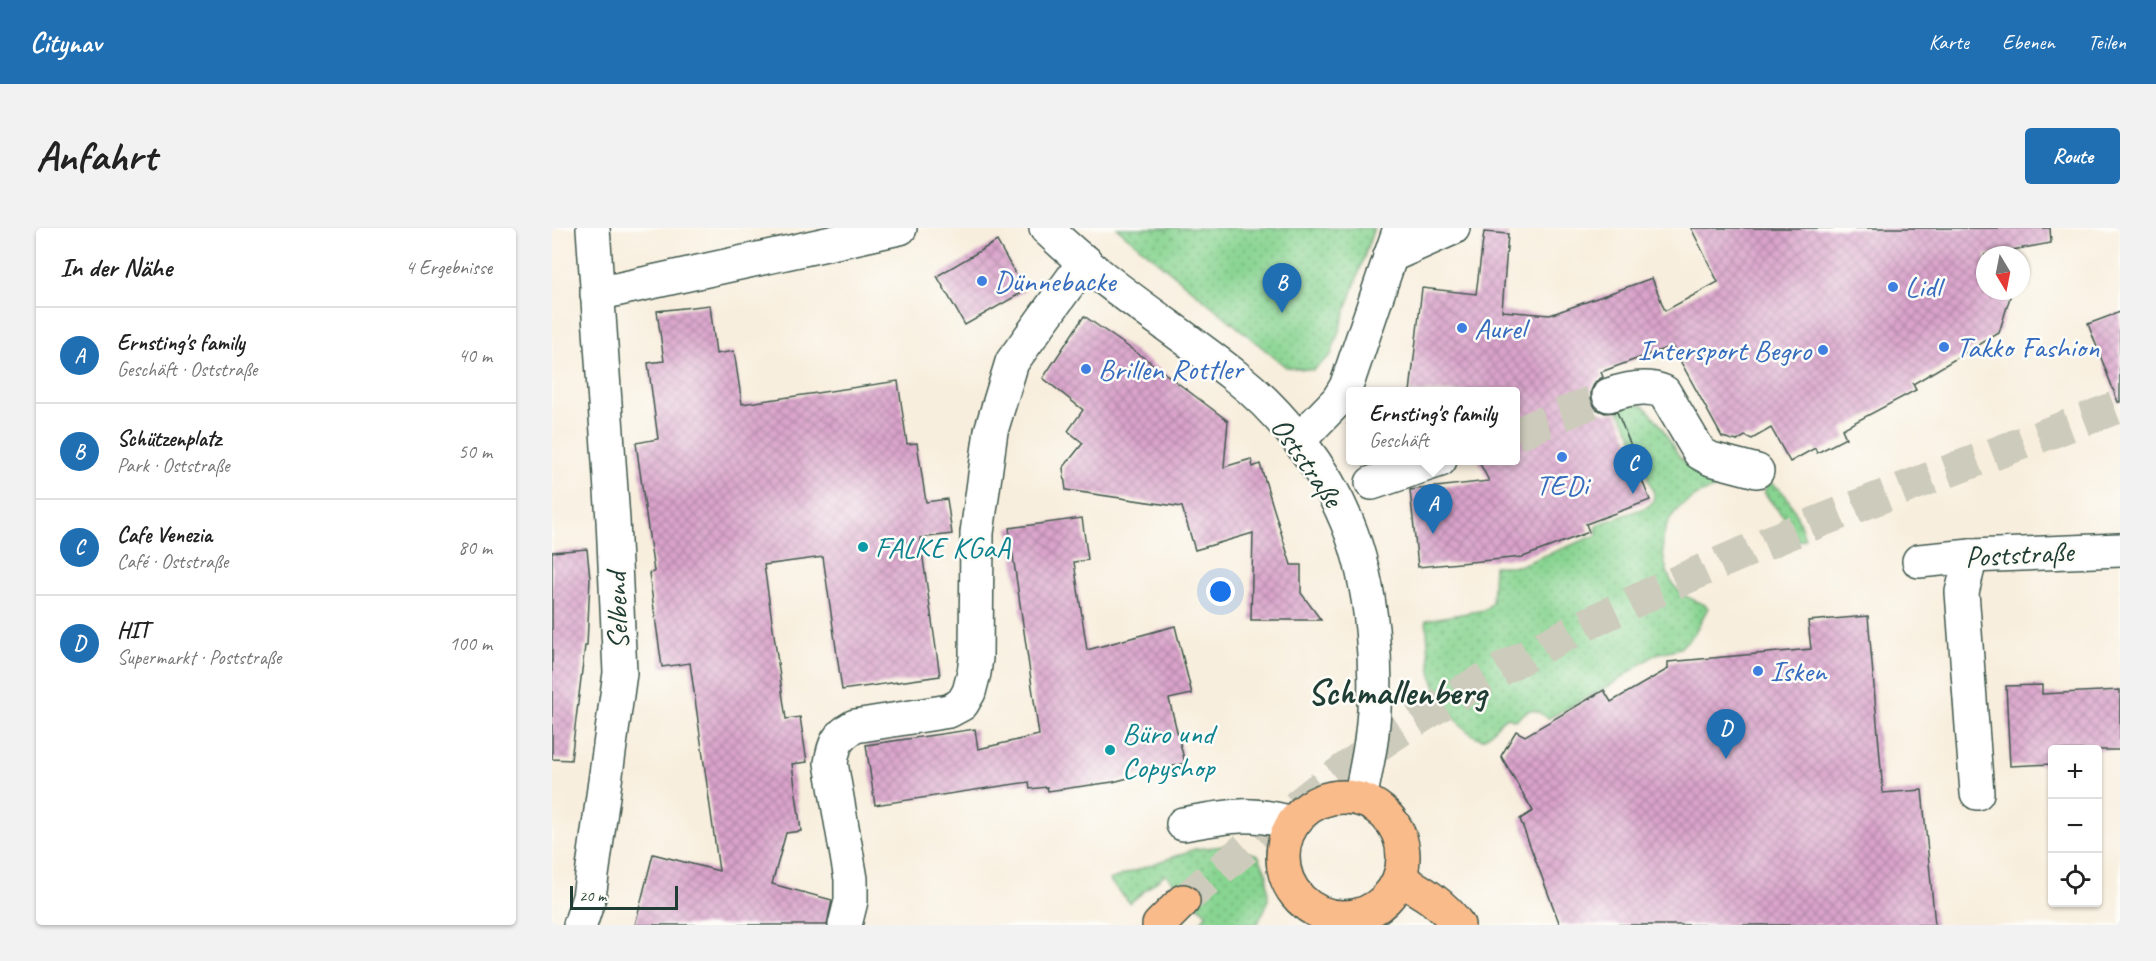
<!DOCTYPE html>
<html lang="de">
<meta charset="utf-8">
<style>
:root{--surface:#fff;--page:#f2f2f2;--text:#222;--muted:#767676;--line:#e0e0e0;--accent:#1f6fb2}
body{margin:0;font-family:Caveat,sans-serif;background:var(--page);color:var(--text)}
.controls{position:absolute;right:18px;bottom:18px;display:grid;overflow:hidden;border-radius:6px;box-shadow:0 2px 4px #0004}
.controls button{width:54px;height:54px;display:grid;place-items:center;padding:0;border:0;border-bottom:2px solid var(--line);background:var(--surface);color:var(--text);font:30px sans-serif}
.compass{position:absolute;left:1424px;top:18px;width:54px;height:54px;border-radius:50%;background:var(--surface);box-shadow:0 2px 4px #0004;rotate:170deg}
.scale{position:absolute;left:18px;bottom:15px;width:108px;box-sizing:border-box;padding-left:6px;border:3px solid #1f3d34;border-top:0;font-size:16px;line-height:21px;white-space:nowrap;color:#1f3d34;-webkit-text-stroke:4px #fdfcf7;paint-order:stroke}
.you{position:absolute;left:669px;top:364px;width:21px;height:21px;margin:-15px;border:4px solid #fff;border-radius:50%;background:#1a73e8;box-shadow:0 0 0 9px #1a73e833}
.badge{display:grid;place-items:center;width:39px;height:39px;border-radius:50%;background:var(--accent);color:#fff;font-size:20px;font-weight:700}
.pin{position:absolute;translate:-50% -50px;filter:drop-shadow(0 2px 3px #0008)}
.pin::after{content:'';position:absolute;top:32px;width:21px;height:18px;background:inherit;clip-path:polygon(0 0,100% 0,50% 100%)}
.popup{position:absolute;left:794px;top:159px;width:174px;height:78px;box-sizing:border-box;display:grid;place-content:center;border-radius:6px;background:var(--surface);filter:drop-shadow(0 2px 4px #0005);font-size:20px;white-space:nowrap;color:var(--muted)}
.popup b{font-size:22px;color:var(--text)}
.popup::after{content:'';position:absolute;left:50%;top:100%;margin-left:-12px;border:12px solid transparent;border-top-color:var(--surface)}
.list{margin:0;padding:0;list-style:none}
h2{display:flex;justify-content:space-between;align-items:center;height:78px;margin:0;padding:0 24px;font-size:26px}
h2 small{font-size:20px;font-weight:400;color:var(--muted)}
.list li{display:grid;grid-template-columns:39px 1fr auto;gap:18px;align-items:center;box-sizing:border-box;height:96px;padding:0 24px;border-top:2px solid var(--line)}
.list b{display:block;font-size:22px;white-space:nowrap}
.list p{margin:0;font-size:20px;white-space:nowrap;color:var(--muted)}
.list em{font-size:20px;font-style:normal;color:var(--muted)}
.icon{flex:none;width:33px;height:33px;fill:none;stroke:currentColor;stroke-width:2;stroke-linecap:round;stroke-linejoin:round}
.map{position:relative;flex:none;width:1568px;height:697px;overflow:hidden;border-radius:6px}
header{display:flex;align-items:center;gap:36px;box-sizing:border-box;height:84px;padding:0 30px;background:var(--accent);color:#fff}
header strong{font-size:28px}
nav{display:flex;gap:33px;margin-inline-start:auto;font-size:21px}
.intro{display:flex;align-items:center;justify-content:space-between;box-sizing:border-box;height:144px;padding:0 36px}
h1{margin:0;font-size:42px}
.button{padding:15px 27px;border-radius:6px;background:var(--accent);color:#fff;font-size:21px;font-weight:700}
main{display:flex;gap:36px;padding:0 36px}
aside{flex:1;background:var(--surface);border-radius:6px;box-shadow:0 2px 4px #0004}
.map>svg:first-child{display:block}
.park{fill:url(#park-dots);stroke:#548862;stroke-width:1.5}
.building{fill:url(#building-cross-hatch)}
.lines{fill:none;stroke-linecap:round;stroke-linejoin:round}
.minor-tunnel{stroke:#cdcbbb;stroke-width:33;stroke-dasharray:33 16;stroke-linecap:butt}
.major-tunnel{stroke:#cdcbbb;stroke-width:33;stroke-dasharray:33 16;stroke-linecap:butt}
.minor-casing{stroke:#40584d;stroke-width:36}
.major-casing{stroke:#40584d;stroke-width:36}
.minor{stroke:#fff;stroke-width:33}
.major{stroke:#fabb8b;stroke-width:33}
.shop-dot{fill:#3f7fe0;stroke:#fdfcf7;stroke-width:2}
.culture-dot{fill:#0f9aa8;stroke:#fdfcf7;stroke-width:2}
.labels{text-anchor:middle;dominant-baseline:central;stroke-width:5;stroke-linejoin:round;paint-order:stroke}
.shop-label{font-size:30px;fill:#366cbe;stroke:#fdfcf7;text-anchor:start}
.street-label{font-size:30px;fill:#1f3d34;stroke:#fdfcf7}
.culture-label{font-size:30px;fill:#0d838f;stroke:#fdfcf7;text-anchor:start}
.district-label{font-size:36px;font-weight:bold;fill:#1f3d34;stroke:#fdfcf7}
</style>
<header>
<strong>Citynav</strong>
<nav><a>Karte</a><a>Ebenen</a><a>Teilen</a></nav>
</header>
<div class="intro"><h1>Anfahrt</h1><a class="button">Route</a></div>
<main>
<aside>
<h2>In der Nähe<small>4 Ergebnisse</small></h2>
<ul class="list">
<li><span class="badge">A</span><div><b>Ernsting's family</b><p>Geschäft · Oststraße</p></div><em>40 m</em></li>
<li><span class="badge">B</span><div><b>Schützenplatz</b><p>Park · Oststraße</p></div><em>50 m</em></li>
<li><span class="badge">C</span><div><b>Cafe Venezia</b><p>Café · Oststraße</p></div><em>80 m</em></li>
<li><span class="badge">D</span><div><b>HIT</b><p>Supermarkt · Poststraße</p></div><em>100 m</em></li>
</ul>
</aside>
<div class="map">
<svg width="1568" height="697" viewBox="0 0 1568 697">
<defs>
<pattern id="park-dots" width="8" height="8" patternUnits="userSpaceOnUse" patternTransform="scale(1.5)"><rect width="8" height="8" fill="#88d491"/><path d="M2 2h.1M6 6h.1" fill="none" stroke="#6fad77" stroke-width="1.8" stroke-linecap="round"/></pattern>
<pattern id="building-cross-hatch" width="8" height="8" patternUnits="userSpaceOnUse" patternTransform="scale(1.5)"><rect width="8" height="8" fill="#daa3cb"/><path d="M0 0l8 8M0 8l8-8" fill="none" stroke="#b086a6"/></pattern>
</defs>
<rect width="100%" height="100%" fill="#fdfcf7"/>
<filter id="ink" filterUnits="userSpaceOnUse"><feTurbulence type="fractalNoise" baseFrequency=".0167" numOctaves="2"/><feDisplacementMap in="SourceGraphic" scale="12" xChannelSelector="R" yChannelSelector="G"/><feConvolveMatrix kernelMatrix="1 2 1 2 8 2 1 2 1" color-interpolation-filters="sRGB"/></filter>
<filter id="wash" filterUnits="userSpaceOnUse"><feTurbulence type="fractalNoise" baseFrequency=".008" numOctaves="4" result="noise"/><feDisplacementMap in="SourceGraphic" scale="24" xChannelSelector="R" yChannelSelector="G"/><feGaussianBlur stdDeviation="1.35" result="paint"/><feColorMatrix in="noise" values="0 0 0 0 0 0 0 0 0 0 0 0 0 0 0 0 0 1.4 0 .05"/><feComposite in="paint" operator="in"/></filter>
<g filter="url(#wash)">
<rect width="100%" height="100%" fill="#f8eedd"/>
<!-- park -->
<g class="park">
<polygon points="565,0 822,0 779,127 761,142 734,139"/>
<path d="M 1071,175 C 1076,176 1084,175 1089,177 C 1095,179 1099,185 1103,190 C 1124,216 1124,243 1163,250 L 1166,258 L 1164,260 C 1127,271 1103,295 1113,336 C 1115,346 1120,357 1128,364 C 1135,370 1145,373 1153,377 L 1156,380 L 1142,406 L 1128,420 L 1104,426 L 1062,455 L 997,490 C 979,481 981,477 964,492 L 955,489 C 944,495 941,506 930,511 C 909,505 885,469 880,448 C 876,430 876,410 874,392 L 932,382 L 936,379 L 940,374 L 942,338 L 966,338 L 1045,307 L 1044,301 L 1047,296 L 1095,279 L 1101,274 L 1102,266 L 1079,205 L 1066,181 Z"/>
<path d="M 1216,255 C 1236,259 1248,294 1253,311 L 1243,314 L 1233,291 L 1212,265 Z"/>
<polygon points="673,618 706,627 715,646 716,674 705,697 646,697 655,686 613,646 578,675 557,652 643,621"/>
</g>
<g id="blocks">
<!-- building -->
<g class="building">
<polygon points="1139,0 1498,0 1499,15 1433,27 1433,63 1455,63 1458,69 1447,105 1361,156 1364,162 1290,201 1294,210 1265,225 1263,220 1238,234 1219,200 1200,211 1193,208 1185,213 1170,209 1120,118 1049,144 1051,149 1043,154 1039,163 1039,173 1044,181 1053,185 1065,184 1090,244 1087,245 1098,272 1034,296 1037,304 971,329 866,339 858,262 937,253 926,232 963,232 963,164 858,164 870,60 924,66 932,4 956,6 950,83 998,87 1100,50 1113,83 1166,54"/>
<polygon points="445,13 473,63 413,97 385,48"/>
<polygon points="158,77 164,126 182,123 190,176 346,153 355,216 365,215 374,274 395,271 400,306 368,310 388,448 290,462 271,329 212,337 234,491 248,489 255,534 240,536 249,603 234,605 220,656 280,672 275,697 83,697 101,626 167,643 138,435 110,439 97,345 102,344 84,215 106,211 96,135 112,133 105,83"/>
<polygon points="1568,84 1568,174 1566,174 1536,96"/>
<polygon points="532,88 598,134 676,193 672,239 699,231 701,239 708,236 739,337 749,337 749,365 769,392 699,392 701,305 643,322 630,279 514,262 511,240 531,215 516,203 531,182 491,150"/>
<polygon points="530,290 536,332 522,334 535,422 623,398 640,466 617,471 633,535 561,554 496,563 495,559 478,561 477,554 323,577 314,517 423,501 426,521 487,507 457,300"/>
<polygon points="35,321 38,351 35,418 33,418 19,532 0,531 0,324"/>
<polygon points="1316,388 1331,565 1370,562 1383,697 1008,697 968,591 981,583 949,528 964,503 973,508 1052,462 1059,474 1116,441 1116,434 1259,421 1256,393"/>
<polygon points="1490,457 1490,466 1568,462 1568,522 1500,522 1500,536 1458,538 1454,458"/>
</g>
</g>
</g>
<g filter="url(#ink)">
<use href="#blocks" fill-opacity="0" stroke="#40584d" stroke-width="1.5"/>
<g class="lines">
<!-- minor-tunnel -->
<polyline class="minor-tunnel" points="964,206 1057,167"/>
<!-- major-tunnel -->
<path class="major-tunnel" d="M 631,673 C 702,613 772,552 850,501 C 1072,357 1324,272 1568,178"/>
<!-- minor casing -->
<g class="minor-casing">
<g id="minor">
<path d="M 494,0 C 550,55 621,99 683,148 C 729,184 773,240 795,294 C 821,356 828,447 819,513 C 816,533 812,552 808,571"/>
<polyline points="838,28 901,0"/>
<polyline points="45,66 348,0"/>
<path d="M 1057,167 C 1074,161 1095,156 1112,164 L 1148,225 L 1159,231 L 1205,243"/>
<polyline points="747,212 786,172 794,159 848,0"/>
<polyline points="820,255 888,232"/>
<polyline points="1419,328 1410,364 1425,565"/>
<polyline points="1367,333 1419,328 1568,322"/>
<path d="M 631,596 C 676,588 696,583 741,595"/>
<polyline points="28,697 37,669 68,445 61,292 41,0"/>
<path d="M 293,697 L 299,673 L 299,651 L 279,535 C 282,516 285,508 303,498 L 397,483 L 410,476 L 417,464 L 422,445 L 424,430 L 425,305 L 439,203 L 460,134 L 533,33"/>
</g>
</g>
<!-- major casing -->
<g class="major-casing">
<g id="major">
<circle cx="791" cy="629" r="60"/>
<path d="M 847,651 C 870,663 891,676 906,697"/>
<polyline points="607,697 631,673"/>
</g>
</g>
<!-- minor -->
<use href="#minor" class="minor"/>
<!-- major -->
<use href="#major" class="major"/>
</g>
</g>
<!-- markers -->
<g class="shop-dot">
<circle cx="430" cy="53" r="6"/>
<circle cx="1341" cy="59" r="6"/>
<circle cx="910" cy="100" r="6"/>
<circle cx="1392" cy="119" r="6"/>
<circle cx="1271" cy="122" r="6"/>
<circle cx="534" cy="141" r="6"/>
<circle cx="1010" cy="229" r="6"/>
<circle cx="1206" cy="443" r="6"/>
</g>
<g class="culture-dot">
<circle cx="311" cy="319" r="6"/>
<circle cx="558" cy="522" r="6"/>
</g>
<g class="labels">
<!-- shop labels -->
<g class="shop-label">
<text x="442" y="53">Dünnebacke</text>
<text x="1353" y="59">Lidl</text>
<text x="922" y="100">Aurel</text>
<text x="1404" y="119">Takko Fashion</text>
<text x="1259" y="122" text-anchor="end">Intersport Begro</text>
<text x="546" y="141">Brillen Rottler</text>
<text x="1010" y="257" text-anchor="middle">TEDi</text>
<text x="1218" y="443">Isken</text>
</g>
<!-- street labels -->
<g class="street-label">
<text transform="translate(755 234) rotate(55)">Oststraße</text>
<text transform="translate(1467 326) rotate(-3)">Poststraße</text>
<text transform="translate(65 383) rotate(-92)">Selbend</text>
</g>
<!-- culture labels -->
<g class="culture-label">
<text x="323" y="319">FALKE KGaA</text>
<text x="570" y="505">Büro und<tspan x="570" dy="34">Copyshop</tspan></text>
</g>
<!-- district labels -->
<g class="district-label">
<text x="845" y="464">Schmallenberg</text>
</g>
</g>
</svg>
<div class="controls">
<button>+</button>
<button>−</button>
<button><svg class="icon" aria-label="locate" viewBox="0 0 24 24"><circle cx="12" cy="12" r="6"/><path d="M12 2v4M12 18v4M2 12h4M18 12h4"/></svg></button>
</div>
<svg class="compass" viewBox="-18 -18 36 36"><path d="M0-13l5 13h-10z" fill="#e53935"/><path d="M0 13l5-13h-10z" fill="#767676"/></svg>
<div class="scale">20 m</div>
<div class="you"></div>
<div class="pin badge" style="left:881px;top:306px">A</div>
<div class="popup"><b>Ernsting's family</b>Geschäft</div>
<div class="pin badge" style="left:730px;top:85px">B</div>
<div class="pin badge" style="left:1081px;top:266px">C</div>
<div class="pin badge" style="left:1174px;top:531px">D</div>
</div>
</main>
